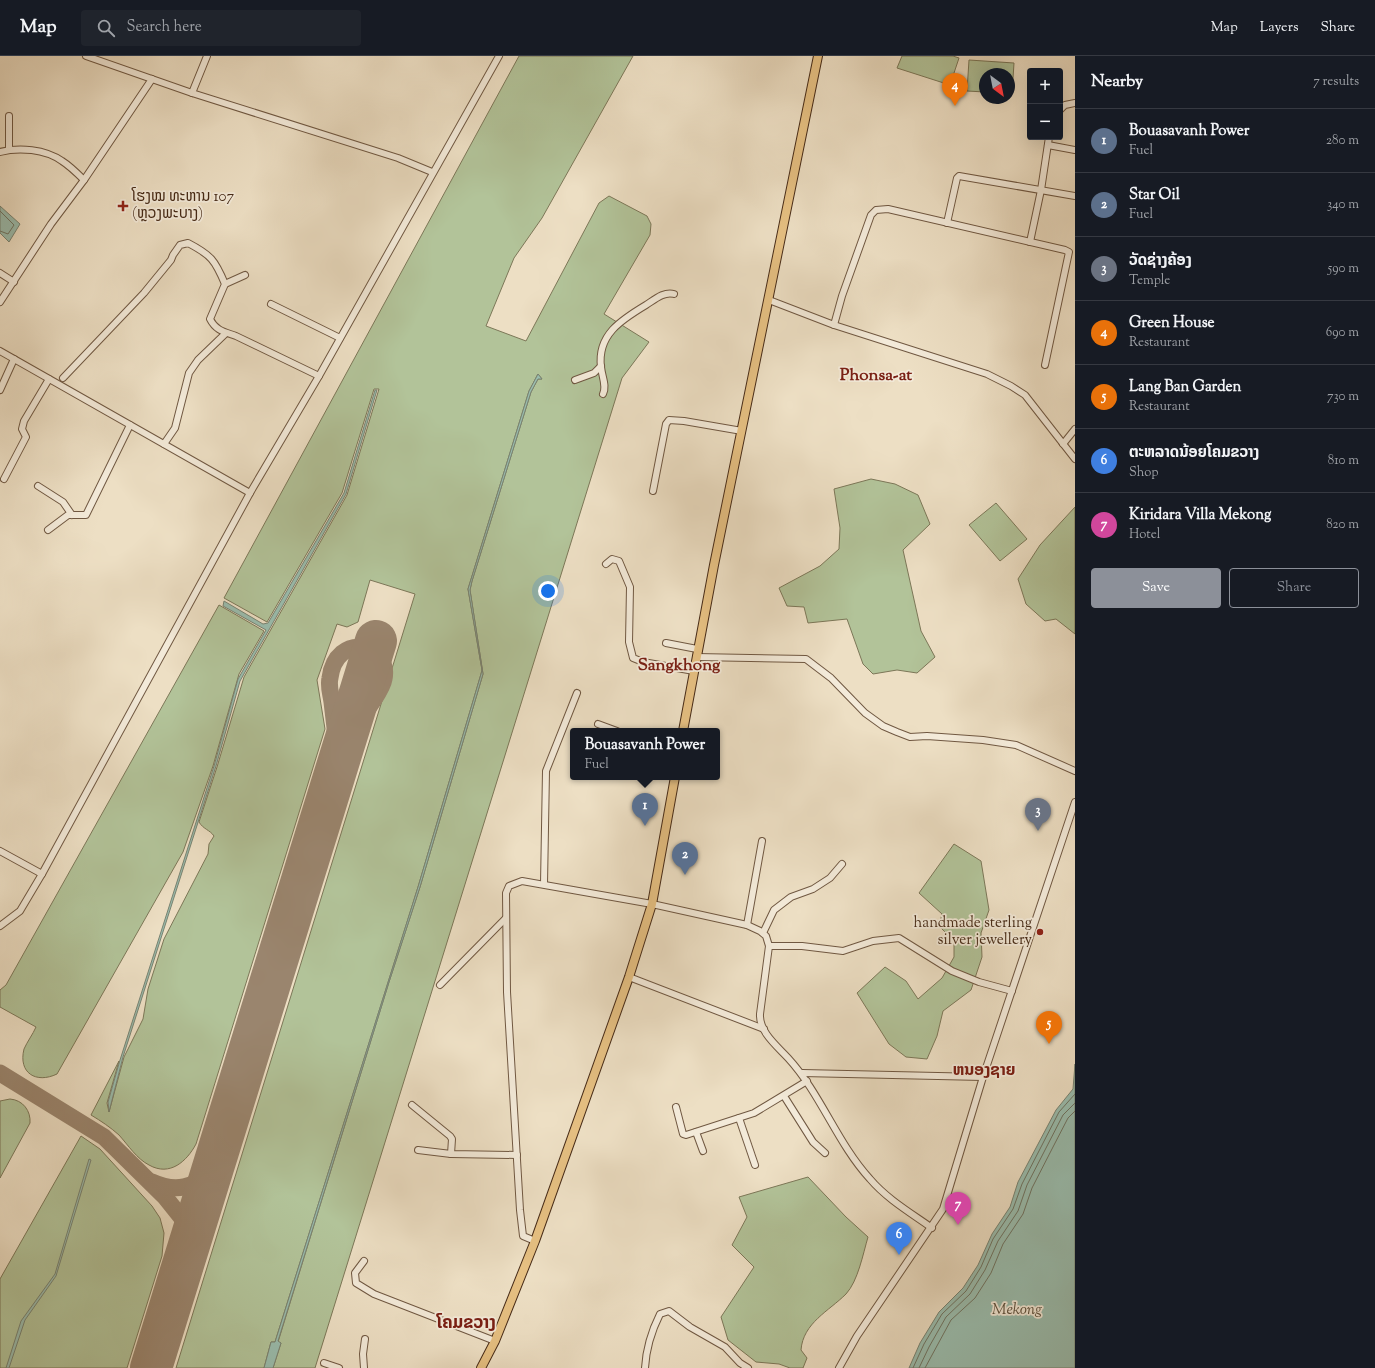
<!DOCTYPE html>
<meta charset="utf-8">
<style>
:root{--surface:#171b24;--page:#20242c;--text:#f1f3f6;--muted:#9ea1a6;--line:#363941;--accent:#8c9099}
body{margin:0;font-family:"Sorts Mill Goudy","Noto Sans Lao",serif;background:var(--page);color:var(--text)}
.controls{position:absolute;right:12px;top:12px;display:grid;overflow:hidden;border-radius:4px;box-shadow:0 4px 16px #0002}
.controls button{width:36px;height:36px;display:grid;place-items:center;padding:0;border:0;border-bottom:1px solid var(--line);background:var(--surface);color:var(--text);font:20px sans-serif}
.compass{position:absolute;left:979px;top:12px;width:36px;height:36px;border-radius:50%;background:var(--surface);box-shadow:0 4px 16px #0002;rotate:148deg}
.you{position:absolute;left:548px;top:535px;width:14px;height:14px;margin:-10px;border:3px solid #fff;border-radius:50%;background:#1a73e8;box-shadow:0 0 0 6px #1a73e833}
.badge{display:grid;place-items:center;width:26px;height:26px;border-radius:50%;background:var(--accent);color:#fff;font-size:13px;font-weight:700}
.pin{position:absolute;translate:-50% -33px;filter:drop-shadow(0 1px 2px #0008)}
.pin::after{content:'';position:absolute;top:21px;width:14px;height:12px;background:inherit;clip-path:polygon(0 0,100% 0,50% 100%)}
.popup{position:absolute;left:570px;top:672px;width:150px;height:52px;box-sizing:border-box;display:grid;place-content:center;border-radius:4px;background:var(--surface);filter:drop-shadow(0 1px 3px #0005);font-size:13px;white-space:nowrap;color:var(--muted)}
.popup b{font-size:15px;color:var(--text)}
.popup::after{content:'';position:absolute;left:50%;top:100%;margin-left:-8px;border:8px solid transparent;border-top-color:var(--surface)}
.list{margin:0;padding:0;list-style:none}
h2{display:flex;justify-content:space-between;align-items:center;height:52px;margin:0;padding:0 16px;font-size:17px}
h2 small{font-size:13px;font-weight:400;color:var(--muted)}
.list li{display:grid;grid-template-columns:26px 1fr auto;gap:12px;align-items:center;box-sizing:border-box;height:64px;padding:0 16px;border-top:1px solid var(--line)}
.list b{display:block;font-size:15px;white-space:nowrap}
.list p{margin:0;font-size:13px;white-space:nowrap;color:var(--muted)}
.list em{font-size:13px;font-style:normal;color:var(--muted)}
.actions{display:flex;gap:8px;padding:12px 16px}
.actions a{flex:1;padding:9px 0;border:1px solid var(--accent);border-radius:4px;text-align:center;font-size:14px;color:var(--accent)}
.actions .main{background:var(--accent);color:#fff}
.icon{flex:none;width:22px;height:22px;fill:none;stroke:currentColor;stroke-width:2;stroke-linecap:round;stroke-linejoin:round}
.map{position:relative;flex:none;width:1075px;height:1312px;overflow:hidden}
header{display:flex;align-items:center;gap:24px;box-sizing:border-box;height:56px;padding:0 20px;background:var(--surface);border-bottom:1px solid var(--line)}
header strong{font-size:19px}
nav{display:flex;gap:22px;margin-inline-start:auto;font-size:14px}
.search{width:280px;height:36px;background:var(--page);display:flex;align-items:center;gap:10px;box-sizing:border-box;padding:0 14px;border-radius:4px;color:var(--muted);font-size:15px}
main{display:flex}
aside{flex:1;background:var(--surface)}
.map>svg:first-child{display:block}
.green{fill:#b2c399;stroke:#7c7758}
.water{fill:#9abdae;stroke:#798372}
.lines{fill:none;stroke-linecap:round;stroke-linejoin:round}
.shore{stroke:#707462;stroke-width:1}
.taxiway{stroke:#9a856e;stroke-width:17}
.runway{stroke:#9a856e;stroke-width:42}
.minor-casing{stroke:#705842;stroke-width:8}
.major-casing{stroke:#472b17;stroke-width:10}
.minor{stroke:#f3ead9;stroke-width:6}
.major{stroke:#e6c082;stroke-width:8}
.poi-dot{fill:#8f2418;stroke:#f3ead9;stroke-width:1.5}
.labels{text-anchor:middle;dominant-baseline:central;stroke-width:3.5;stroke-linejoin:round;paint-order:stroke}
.poi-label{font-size:15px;fill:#472b17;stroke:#f3ead9;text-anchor:start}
.neighbourhood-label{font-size:16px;font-weight:bold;fill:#7a1f14;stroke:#f3ead9}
.water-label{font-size:16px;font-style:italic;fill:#5c503d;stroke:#f3ead9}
.quarter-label{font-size:17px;font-weight:bold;fill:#7a1f14;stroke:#f3ead9}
</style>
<header>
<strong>Map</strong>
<div class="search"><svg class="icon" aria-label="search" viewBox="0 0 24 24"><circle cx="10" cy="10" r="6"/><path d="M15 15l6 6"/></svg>Search here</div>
<nav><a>Map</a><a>Layers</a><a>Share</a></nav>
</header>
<main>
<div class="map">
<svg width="1075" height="1312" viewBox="0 0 1075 1312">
<rect width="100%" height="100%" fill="#eddfc4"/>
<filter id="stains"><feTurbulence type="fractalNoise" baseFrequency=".005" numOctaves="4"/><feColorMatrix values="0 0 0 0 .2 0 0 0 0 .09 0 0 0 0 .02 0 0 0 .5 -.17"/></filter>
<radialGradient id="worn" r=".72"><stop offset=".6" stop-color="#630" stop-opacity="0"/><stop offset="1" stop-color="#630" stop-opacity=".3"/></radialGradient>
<!-- green -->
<g class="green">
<path d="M 519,0 L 633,0 L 542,162 L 514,202 L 486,270 L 526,285 L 599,147 L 609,140 L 647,160 L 651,168 L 650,179 L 604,258 L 649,286 L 622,322 L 315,1312 L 273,1312 L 281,1287 L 278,1286 L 389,926 L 420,831 L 483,618 L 470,534 L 472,525 L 531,336 L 538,323 L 542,323 L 538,318 L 529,335 L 468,533 L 482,614 L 481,618 L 418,831 L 275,1286 L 271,1286 L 264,1312 L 176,1312 L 415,538 L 370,524 L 358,566 L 347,571 L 337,568 L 317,624 L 325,673 L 196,1088 C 187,1105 170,1121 149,1109 C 137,1103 128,1089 119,1079 C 110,1071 101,1065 91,1059 L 119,1005 L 107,1047 L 109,1056 L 124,1001 L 143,963 L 148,933 L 164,883 L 208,798 L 209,788 L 214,780 C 210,774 203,773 199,766 L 217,711 L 244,621 L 347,439 L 379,333 L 374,333 L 342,437 L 267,566 L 224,542 Z"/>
<polygon points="902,0 953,0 959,2 950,29 897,12"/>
<polygon points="969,4 1014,7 1012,38 1009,38 1009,18 985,18 985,36 967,35"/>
<polygon points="871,423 895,428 918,439 930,468 903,494 921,575 935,601 917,617 897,614 873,618 863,608 847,563 808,567 804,551 787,550 779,532 820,510 839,493 840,472 834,433"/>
<polygon points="996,447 1027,483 1000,505 969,469"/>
<polygon points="1075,451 1075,578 1056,563 1045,565 1026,548 1018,523 1040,489"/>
<path d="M 219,549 L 264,575 L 239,618 L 213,710 L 183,796 L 57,1018 C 36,1028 18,1017 24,993 C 27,986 33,978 36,971 L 0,951 L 0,934 L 6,929 Z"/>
<polygon points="954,788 981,805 989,854 981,877 982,901 971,934 943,955 937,980 927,1003 906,1001 889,988 857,937 885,911 906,925 918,943 942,922 954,901 954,885 939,870 942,858 919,837"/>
<path d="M 10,1043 C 23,1044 31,1055 30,1067 L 0,1122 L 0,1045 Z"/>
<polygon points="81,1080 100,1093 152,1150 160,1162 164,1177 162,1200 127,1312 0,1312 0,1223"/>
<path d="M 808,1121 L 846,1161 L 868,1181 C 863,1198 858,1225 846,1238 C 829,1255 803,1267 801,1294 L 807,1302 L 803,1312 L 790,1312 L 779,1308 L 756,1306 L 728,1284 L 721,1261 L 754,1211 L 732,1189 L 747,1161 L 739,1141 Z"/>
</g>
<!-- water -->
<g class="water">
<polygon points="0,150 20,168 9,186 0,177"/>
<polygon points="538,318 542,323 538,323 531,336 472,525 470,534 483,618 420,831 389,926 278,1285 281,1287 273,1312 264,1312 271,1286 275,1286 418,831 481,618 482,614 468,533 529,335"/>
<polygon points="375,334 377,334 346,438 240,625 216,710 123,1001 109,1056 108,1046 120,1004 214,710 238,623 266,574 223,550 224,545 263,568 268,567 344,437"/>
<polygon points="1075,1008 1075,1312 909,1312 920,1287 939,1256 963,1232 978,1209 992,1178 1010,1151 1018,1126 1056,1054 1073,1033"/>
<polygon points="89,1103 91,1104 56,1220 25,1264 9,1312 6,1312 21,1265 55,1218"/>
</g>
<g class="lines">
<!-- shore -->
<g class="shore">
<polyline points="0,155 14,169 8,178 0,175"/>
<polyline points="913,1312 924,1288 942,1258 966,1235 981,1211 993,1183 1013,1153 1022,1128 1059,1056 1075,1038"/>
<polyline points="919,1312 929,1291 946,1261 970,1238 985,1214 998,1185 1018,1155 1027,1129 1063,1059 1075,1047"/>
<polyline points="925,1312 951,1264 975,1242 991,1217 1003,1188 1023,1158 1032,1132 1053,1091 1068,1062 1075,1055"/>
</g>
<!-- taxiway -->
<g class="taxiway">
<path d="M 335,719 L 338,710 L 338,697 C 336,680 334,663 332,646 C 331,638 328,630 330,622 C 336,575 391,587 384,623 C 382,636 355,670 346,681"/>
<polyline points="0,1017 104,1081 165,1141 193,1176"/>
<path d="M 152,1126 C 176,1137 194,1132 212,1114"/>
</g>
<!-- runway -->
<polyline class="runway" points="151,1312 376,585"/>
<!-- minor casing -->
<g class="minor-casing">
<g id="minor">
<polyline points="86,0 192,37 398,102 432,116"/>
<polyline points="192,37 207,0"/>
<polyline points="1060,54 1065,49 1075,47"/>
<polyline points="1048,89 1075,94"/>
<polyline points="9,94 9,60"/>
<path d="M 0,96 C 19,91 45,93 62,105 C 70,110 77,117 84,124"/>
<polyline points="947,167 957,122 959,120 1075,140"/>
<polyline points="1030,186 1041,134 1049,81"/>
<polyline points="0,217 14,226"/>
<polyline points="225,228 245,219"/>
<polyline points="769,244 834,269 987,318 1011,330 1025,339 1075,403"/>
<polyline points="0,246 51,168 84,124 152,23"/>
<polyline points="271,248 340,282"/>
<polyline points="834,269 842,240 871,159 876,154 888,153 1065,194 1069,196 1045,309"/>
<polyline points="0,295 250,437"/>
<path d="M 63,322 L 144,237 L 171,204 L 173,199 L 180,189 L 188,187 C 211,199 215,204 225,228 L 210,263 C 216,275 225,276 236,280 L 319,320"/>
<polyline points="575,324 594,317 601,310"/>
<polyline points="0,334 14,303"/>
<path d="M 603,338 C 607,330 602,321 601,311 C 597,279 621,264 646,249 C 654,244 664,235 674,238"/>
<polyline points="164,388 175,372 189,317 198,304 225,278"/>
<polyline points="1063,388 1075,373"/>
<polyline points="4,423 26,381 22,373 24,365 49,323"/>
<polyline points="38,430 63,446 72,459"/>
<polyline points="653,435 666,368 669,364 684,365 742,375"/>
<polyline points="48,474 68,459 86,459 130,369"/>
<polyline points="606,508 612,503 619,505 630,531 629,586 633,602 643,606 694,615"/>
<polyline points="666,587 697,593"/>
<polyline points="696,601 806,603 831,622 865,657 883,670 897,676 910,681 927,680 983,684 1016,689 1075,715"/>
<polyline points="598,668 617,675"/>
<polyline points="0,795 42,818"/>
<polyline points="544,828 546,715 577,637"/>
<polyline points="747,869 762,785"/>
<polyline points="0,870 20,855 42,818 250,437 319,320 499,0"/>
<polyline points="763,877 774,854 791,841 813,833 830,822 842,808"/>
<polyline points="769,890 802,890 843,895 873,885 899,882 952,915 979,926 1012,935"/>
<polyline points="629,921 764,973"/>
<polyline points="440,929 505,863"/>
<polyline points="802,1017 983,1021"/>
<polyline points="784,1040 813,1086 825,1097"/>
<polyline points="412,1049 450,1080 452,1083 451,1098"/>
<polyline points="676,1051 683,1078 686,1079 754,1057 807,1025"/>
<polyline points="739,1062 755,1109"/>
<polyline points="696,1076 703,1095"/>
<polyline points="418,1094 451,1098 517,1099"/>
<path d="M 535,1185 L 523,1180 L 520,1154 L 507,936 L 506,837 L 509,830 L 522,825 L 652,848 L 747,869 L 760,875 L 766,880 L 769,890 L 760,958 C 759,976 777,990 788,1002 C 821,1038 837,1087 870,1123 C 887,1143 911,1157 932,1172"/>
<polyline points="364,1205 355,1217 356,1227 374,1238 495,1285"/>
<polyline points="324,1307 339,1312"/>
<polyline points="364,1312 363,1298 365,1283"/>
<path d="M 645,1312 C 646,1294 652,1274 660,1258 L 669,1255 L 690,1271 L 725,1291 L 740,1307 L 748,1312"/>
<polyline points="839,1312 857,1280 943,1153 983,1021 1075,746"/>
</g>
</g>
<!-- major casing -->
<g class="major-casing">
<g id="major">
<polyline points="683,675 714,509 818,0"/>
<polyline points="481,1312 495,1285 535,1185 629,921 652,848 675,721"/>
</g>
</g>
<!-- minor -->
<use href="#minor" class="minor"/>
<!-- major -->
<use href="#major" class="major"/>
</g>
<!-- markers -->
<g class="poi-dot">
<path d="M121 144h4v4h4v4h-4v4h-4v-4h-4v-4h4z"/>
<circle cx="1040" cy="876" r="4"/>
</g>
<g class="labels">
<!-- poi labels -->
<g class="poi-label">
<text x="132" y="141">ໂຮງໝ ທະຫານ 107<tspan x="132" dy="17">(ຫຼວງພະບາງ)</tspan></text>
<text x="1032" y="867" text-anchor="end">handmade sterling<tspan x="1032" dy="17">silver jewellery</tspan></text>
</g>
<!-- neighbourhood labels -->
<g class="neighbourhood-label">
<text x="984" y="1015">ຫນອງຊາຍ</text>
</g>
<!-- water labels -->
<g class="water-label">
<text x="1017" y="1254">Mekong</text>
</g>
<!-- quarter labels -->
<g class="quarter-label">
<text x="876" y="320">Phonsa-at</text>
<text x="679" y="610">Sangkhong</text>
<text x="466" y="1268">ໂຄມຂວາງ</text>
</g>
</g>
<rect width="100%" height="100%" filter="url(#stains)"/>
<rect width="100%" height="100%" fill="url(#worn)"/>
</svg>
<div class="controls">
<button>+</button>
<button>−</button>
</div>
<svg class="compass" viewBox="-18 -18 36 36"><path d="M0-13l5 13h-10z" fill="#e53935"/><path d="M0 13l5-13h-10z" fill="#9ea1a6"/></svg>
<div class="you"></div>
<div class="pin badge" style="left:645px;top:770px;background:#5c6f8a">1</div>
<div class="popup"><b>Bouasavanh Power</b>Fuel</div>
<div class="pin badge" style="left:685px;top:819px;background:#5c6f8a">2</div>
<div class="pin badge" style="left:1038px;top:775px;background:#6b7280">3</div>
<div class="pin badge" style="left:955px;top:50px;background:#e8710a">4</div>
<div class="pin badge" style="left:1049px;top:988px;background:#e8710a">5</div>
<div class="pin badge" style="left:899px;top:1199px;background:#3f7fe0">6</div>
<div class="pin badge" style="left:958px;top:1169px;background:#d1479c">7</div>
</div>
<aside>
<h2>Nearby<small>7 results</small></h2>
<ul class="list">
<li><span class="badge" style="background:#5c6f8a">1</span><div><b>Bouasavanh Power</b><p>Fuel</p></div><em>280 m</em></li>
<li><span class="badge" style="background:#5c6f8a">2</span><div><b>Star Oil</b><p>Fuel</p></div><em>340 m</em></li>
<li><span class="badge" style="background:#6b7280">3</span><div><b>ວັດຊ່າງຄ້ອງ</b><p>Temple</p></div><em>590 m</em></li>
<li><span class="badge" style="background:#e8710a">4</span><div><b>Green House</b><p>Restaurant</p></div><em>690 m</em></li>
<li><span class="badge" style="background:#e8710a">5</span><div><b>Lang Ban Garden</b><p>Restaurant</p></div><em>730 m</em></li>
<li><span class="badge" style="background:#3f7fe0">6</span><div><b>ຕະຫລາດນ້ອຍໂຄມຂວາງ</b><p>Shop</p></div><em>810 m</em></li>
<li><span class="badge" style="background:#d1479c">7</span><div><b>Kiridara Villa Mekong</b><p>Hotel</p></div><em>820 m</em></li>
</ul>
<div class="actions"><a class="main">Save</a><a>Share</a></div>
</aside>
</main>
